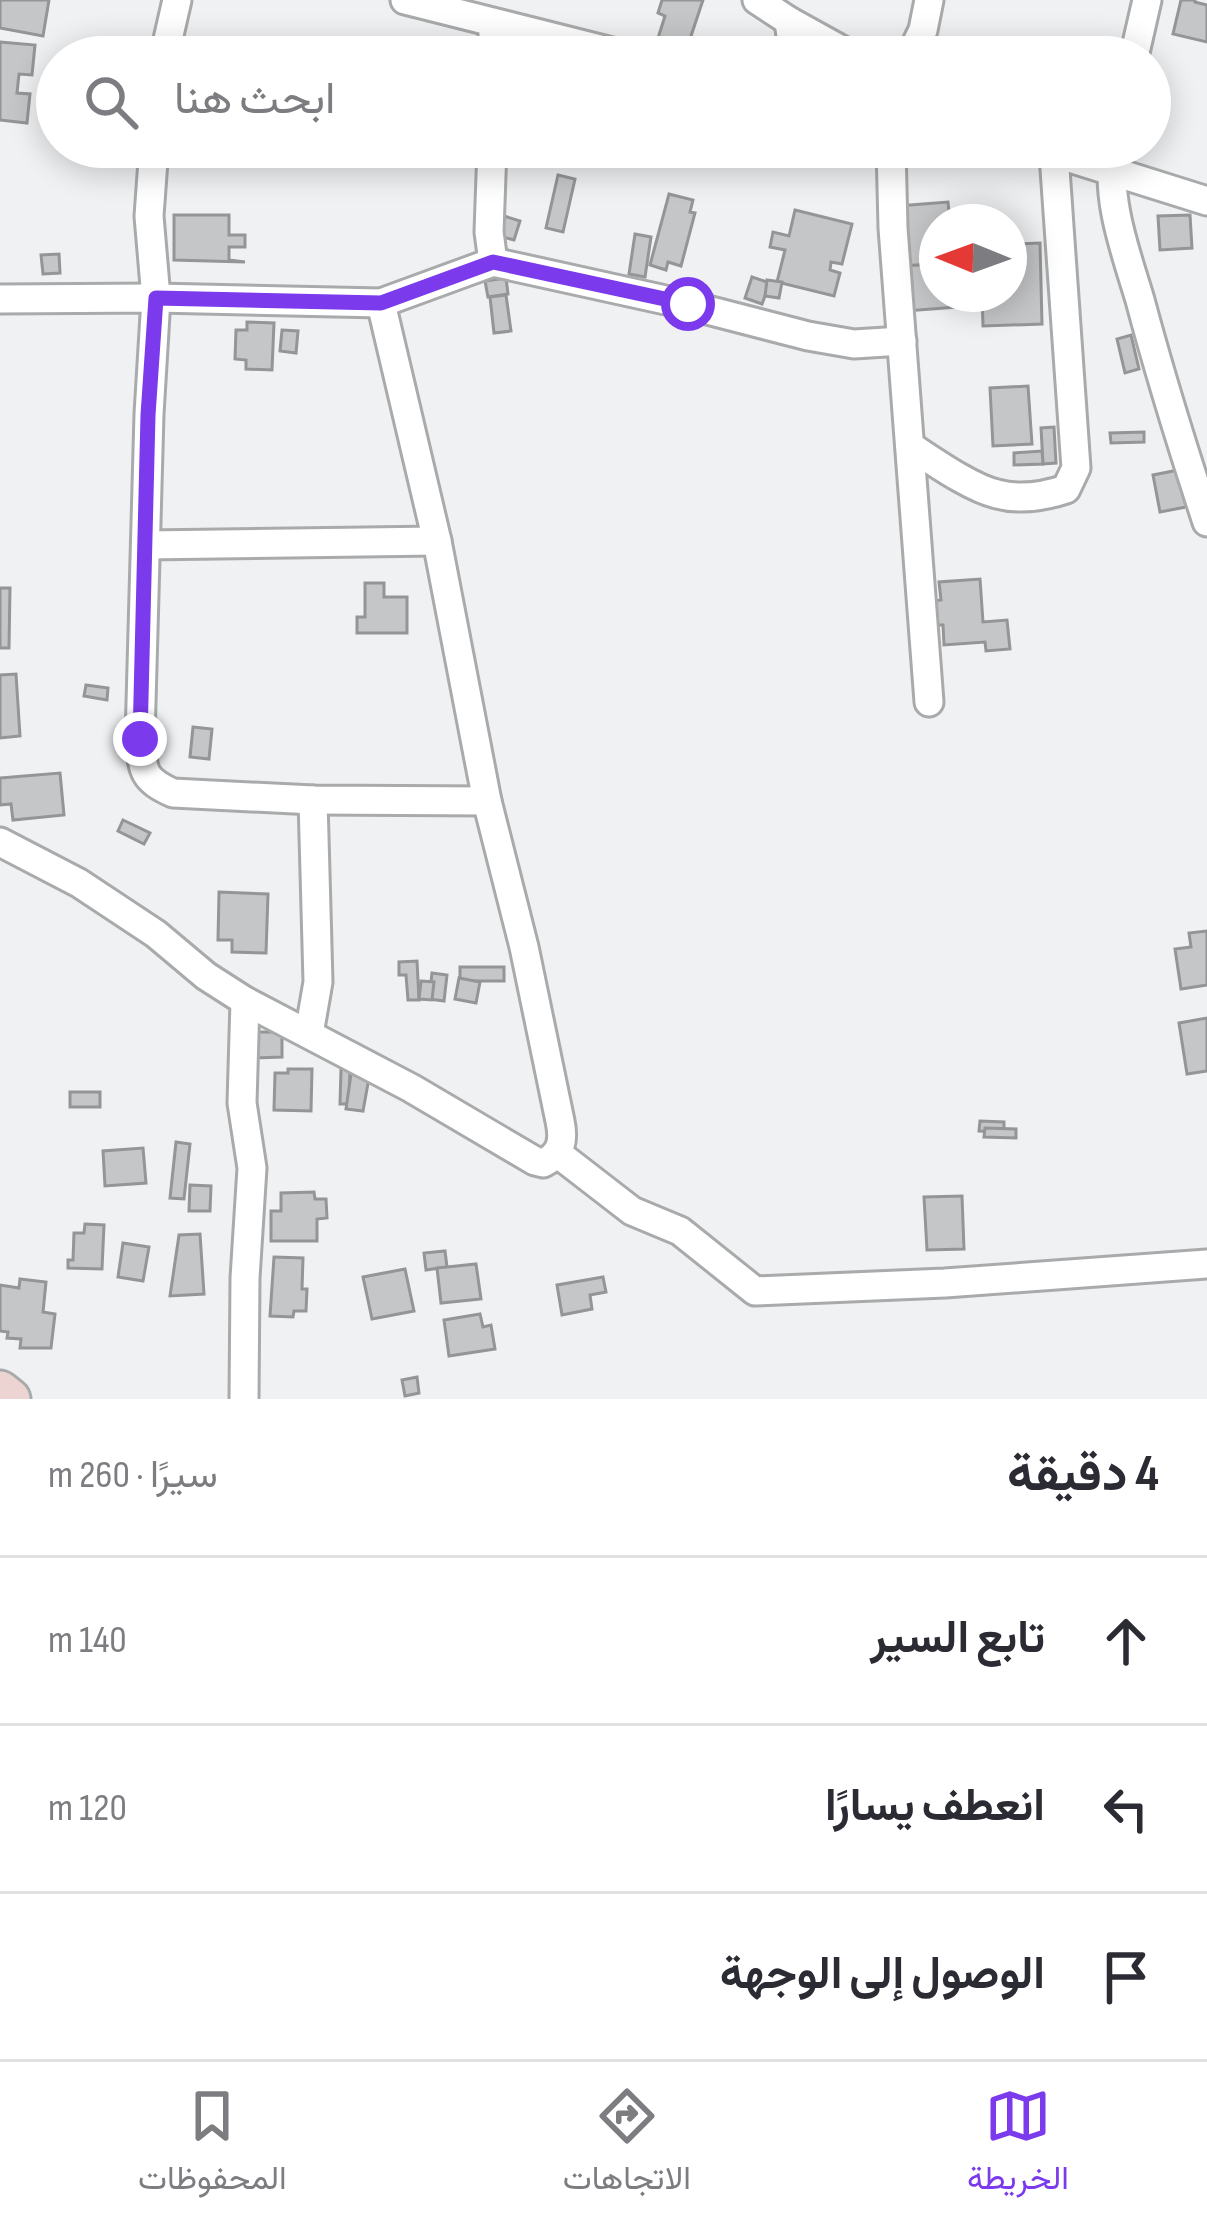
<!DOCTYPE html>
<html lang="ar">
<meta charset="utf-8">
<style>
:root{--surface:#fff;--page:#f2f2f3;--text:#2b2b33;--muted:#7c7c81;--line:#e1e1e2;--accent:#7c3aed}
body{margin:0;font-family:"Sofia Sans Condensed",Vazirmatn,sans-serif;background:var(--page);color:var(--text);direction:rtl}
.compass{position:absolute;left:919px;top:204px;width:108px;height:108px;border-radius:50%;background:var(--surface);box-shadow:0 6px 30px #0003;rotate:271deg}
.stop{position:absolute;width:36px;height:36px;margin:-27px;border:9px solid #7c3aed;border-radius:50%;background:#fff}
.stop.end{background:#7c3aed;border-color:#fff;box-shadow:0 3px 12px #0008}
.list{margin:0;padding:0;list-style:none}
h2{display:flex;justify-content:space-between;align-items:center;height:156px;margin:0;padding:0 48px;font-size:51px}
h2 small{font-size:39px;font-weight:400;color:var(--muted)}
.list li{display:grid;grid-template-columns:78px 1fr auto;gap:36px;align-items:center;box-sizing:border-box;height:168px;padding:0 48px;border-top:3px solid var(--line)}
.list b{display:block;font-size:45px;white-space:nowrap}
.list em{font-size:39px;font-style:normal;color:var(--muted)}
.icon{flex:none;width:66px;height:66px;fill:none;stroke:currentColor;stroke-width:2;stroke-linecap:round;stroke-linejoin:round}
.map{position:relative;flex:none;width:1207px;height:1399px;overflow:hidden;direction:ltr}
.search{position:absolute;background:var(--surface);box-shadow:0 6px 30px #0003;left:36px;right:36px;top:36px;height:132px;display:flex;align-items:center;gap:30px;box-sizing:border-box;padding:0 42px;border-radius:66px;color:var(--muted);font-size:45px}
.sheet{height:660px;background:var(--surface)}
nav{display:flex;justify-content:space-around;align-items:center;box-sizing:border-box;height:168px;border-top:3px solid var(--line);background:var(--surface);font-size:33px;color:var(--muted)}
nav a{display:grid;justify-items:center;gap:6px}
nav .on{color:var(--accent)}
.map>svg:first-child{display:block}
.building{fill:#c5c6c7;stroke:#949596;stroke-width:3}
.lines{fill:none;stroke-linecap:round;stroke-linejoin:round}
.street-casing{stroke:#a9aaab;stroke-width:33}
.secondary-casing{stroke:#a9aaab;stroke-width:45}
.street{stroke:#fff;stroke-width:27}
.secondary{stroke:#ecd4d2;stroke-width:39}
.route{stroke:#7c3aed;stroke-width:15}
</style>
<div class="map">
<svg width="1207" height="1399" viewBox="0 0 1207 1399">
<rect width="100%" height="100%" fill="#f0f1f3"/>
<!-- building -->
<g class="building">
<polygon points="0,0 49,0 43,36 0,28"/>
<polygon points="662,0 703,0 687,48 658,38 665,16 658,13"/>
<polygon points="1181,0 1195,0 1195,2 1207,5 1207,42 1173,34"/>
<polygon points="0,42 35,45 32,75 19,74 17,93 30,94 27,123 0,120"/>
<polygon points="558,175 575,179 563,232 546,228"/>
<polygon points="669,194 693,200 690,212 695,213 681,266 668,262 666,270 650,265"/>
<polygon points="948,202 950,222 937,222 937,264 902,266 898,206"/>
<polygon points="795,210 852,224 842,264 831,262 830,270 840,273 834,296 777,282 785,250 770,247 773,232 789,236"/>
<polygon points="174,215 229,215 229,235 245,235 245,247 229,247 229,260 245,262 174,260"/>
<polygon points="501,215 520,221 514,240 495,235"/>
<polygon points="1190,215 1192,248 1160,250 1158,216"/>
<polygon points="635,234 651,237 645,277 629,274"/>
<polygon points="1040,243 1042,324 983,326 982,294 1009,294 1009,260 1016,260 1015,244"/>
<polygon points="59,254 60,273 43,274 41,255"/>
<polygon points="937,264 937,294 956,294 957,307 906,311 902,266"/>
<polygon points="752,277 770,283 762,304 745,298"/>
<polygon points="506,278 508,294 488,297 485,281"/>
<polygon points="767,280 782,282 779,298 765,296"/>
<polygon points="506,295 511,331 494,333 490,297"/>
<polygon points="247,322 274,323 272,370 246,369 246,360 235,359 236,330 247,330"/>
<polygon points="282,330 298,331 296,353 280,351"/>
<polygon points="1131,335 1139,369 1125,373 1117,339"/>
<polygon points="1028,386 1032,444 993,446 990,388"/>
<polygon points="1054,427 1056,463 1043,464 1041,428"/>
<polygon points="1144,432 1144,442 1111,443 1110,433"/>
<polygon points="1042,451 1043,464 1014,465 1014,453"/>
<polygon points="1178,470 1186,507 1160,512 1153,475"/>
<polygon points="980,579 983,622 1007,620 1010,649 986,651 985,642 944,645 943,625 933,625 932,601 941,600 939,582"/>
<polygon points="365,583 384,583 384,597 407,597 407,633 357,633 357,617 365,617"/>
<polygon points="0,588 10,588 9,648 0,648"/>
<polygon points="16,674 20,736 0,738 0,675"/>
<polygon points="86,685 108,688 107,700 84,696"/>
<polygon points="193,727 212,729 209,759 190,757"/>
<polygon points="60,773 64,815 13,820 11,804 0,805 0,778"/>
<polygon points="123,820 150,833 144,844 118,831"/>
<polygon points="219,892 268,894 266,953 232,952 232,940 218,940"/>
<polygon points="1207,931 1207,985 1181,989 1175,949 1191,947 1189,933"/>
<polygon points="417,961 419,1000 408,1000 406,975 399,975 399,962"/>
<rect x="460" y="967" width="44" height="14"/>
<polygon points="432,973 447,975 444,1001 429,999"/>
<polygon points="459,978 480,982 476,1003 455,999"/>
<polygon points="421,981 434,982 432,1000 419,999"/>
<polygon points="1207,1018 1207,1071 1187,1074 1179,1023"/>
<polygon points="250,1032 282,1032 282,1057 251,1058"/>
<polygon points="288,1069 312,1069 311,1111 274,1110 275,1073 288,1073"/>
<polygon points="341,1069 350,1070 349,1104 340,1104"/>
<polygon points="351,1074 369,1078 363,1111 346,1109"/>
<rect x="70" y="1092" width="30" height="15"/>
<polygon points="980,1121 1004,1122 1004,1132 979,1131"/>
<polygon points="985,1128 1016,1129 1016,1138 984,1137"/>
<polygon points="176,1142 190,1144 184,1199 170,1198"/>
<polygon points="143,1148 146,1183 105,1186 103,1151"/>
<polygon points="190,1185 211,1186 210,1211 189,1211"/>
<polygon points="314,1192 315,1199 326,1199 327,1218 317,1219 317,1241 271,1241 271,1211 281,1211 281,1193"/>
<polygon points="962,1196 964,1249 927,1250 924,1197"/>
<polygon points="85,1224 104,1225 102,1269 68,1268 68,1260 73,1260 74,1233 84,1233"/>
<polygon points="200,1234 204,1294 170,1296 179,1235"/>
<polygon points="123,1243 149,1247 143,1281 118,1277"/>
<polygon points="445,1251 447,1267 426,1270 424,1253"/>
<polygon points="274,1257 303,1258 302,1289 307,1289 306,1311 294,1311 293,1317 270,1316"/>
<polygon points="476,1264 481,1299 441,1303 437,1268"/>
<polygon points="405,1269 414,1311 372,1319 363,1277"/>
<polygon points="603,1277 606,1292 590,1295 592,1309 562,1315 557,1285"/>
<polygon points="20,1279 46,1282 43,1312 55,1314 51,1348 20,1348 21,1339 7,1338 8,1332 0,1331 0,1285 19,1288"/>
<polygon points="480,1314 483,1327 491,1325 495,1349 449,1356 444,1320"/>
<polygon points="417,1377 419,1393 405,1396 402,1380"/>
</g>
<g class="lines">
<!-- street casing -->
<g class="street-casing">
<g id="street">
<polyline points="405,0 632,57"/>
<polyline points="757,0 789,21 854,57"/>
<polyline points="164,57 177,0"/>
<polyline points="493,57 493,24"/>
<polyline points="788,57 792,44 789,21"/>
<polyline points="910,57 923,30 929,0"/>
<polyline points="1134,57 1147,0"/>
<path d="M 154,147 L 149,216 L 156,298 L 149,414 L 140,739 C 143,771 142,779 173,793 L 313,800 L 487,801"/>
<polyline points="492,147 489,232 493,262"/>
<polyline points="891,147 893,228 929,702"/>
<polyline points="1035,147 1207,201"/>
<path d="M 1115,147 C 1104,196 1126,253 1140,300 C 1160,375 1183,449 1207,522"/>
<polyline points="0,299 156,298 381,303 493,262 688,305 808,336 854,344 902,341"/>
<path d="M 910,446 C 933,461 971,488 997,494 C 1019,500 1045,496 1066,489 L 1076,468 L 1054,155"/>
<polyline points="146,545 437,541"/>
<path d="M 0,842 L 79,883 L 156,934 L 206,976 L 245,1001 L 411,1088 L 535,1161 L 543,1163 C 562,1154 564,1140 560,1121 L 524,947 L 487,801 L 437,541 L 381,303"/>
<polyline points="309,1034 318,982 313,800"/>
<polyline points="557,1153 632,1211 680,1231 755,1291 945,1283 1207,1264"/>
<polyline points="244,1399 245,1278 252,1168 242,1103 245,1001"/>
</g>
</g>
<!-- secondary casing -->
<g class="secondary-casing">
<polyline id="secondary" points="0,1391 10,1399"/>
</g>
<!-- street -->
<use href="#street" class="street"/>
<!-- secondary -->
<use href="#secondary" class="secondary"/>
</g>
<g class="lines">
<!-- route -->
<polyline class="route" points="140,739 148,415 156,298 381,303 493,262 688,304"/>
</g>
</svg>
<svg class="compass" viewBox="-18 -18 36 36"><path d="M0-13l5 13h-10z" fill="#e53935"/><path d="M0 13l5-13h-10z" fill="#7c7c81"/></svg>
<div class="stop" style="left:688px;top:304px"></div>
<div class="stop end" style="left:140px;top:739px"></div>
<div class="search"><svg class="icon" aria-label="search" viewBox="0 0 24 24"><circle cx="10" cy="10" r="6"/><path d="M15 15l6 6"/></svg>ابحث هنا</div>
</div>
<section class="sheet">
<h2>4 دقيقة<small>سيرًا · 260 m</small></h2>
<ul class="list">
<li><svg class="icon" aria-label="ahead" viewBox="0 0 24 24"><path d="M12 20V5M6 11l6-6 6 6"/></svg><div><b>تابع السير</b></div><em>140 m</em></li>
<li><svg class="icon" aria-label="left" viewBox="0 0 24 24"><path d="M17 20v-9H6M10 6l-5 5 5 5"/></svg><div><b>انعطف يسارًا</b></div><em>120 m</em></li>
<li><svg class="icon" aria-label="arrive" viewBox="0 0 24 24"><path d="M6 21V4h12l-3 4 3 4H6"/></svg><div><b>الوصول إلى الوجهة</b></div></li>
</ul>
</section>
<nav>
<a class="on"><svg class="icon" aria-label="map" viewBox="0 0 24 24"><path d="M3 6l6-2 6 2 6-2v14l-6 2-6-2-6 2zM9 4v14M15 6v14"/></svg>الخريطة</a>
<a><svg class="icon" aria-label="directions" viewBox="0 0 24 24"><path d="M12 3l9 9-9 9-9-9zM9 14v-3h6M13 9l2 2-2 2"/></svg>الاتجاهات</a>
<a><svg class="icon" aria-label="saved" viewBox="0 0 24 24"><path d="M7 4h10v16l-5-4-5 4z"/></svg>المحفوظات</a>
</nav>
